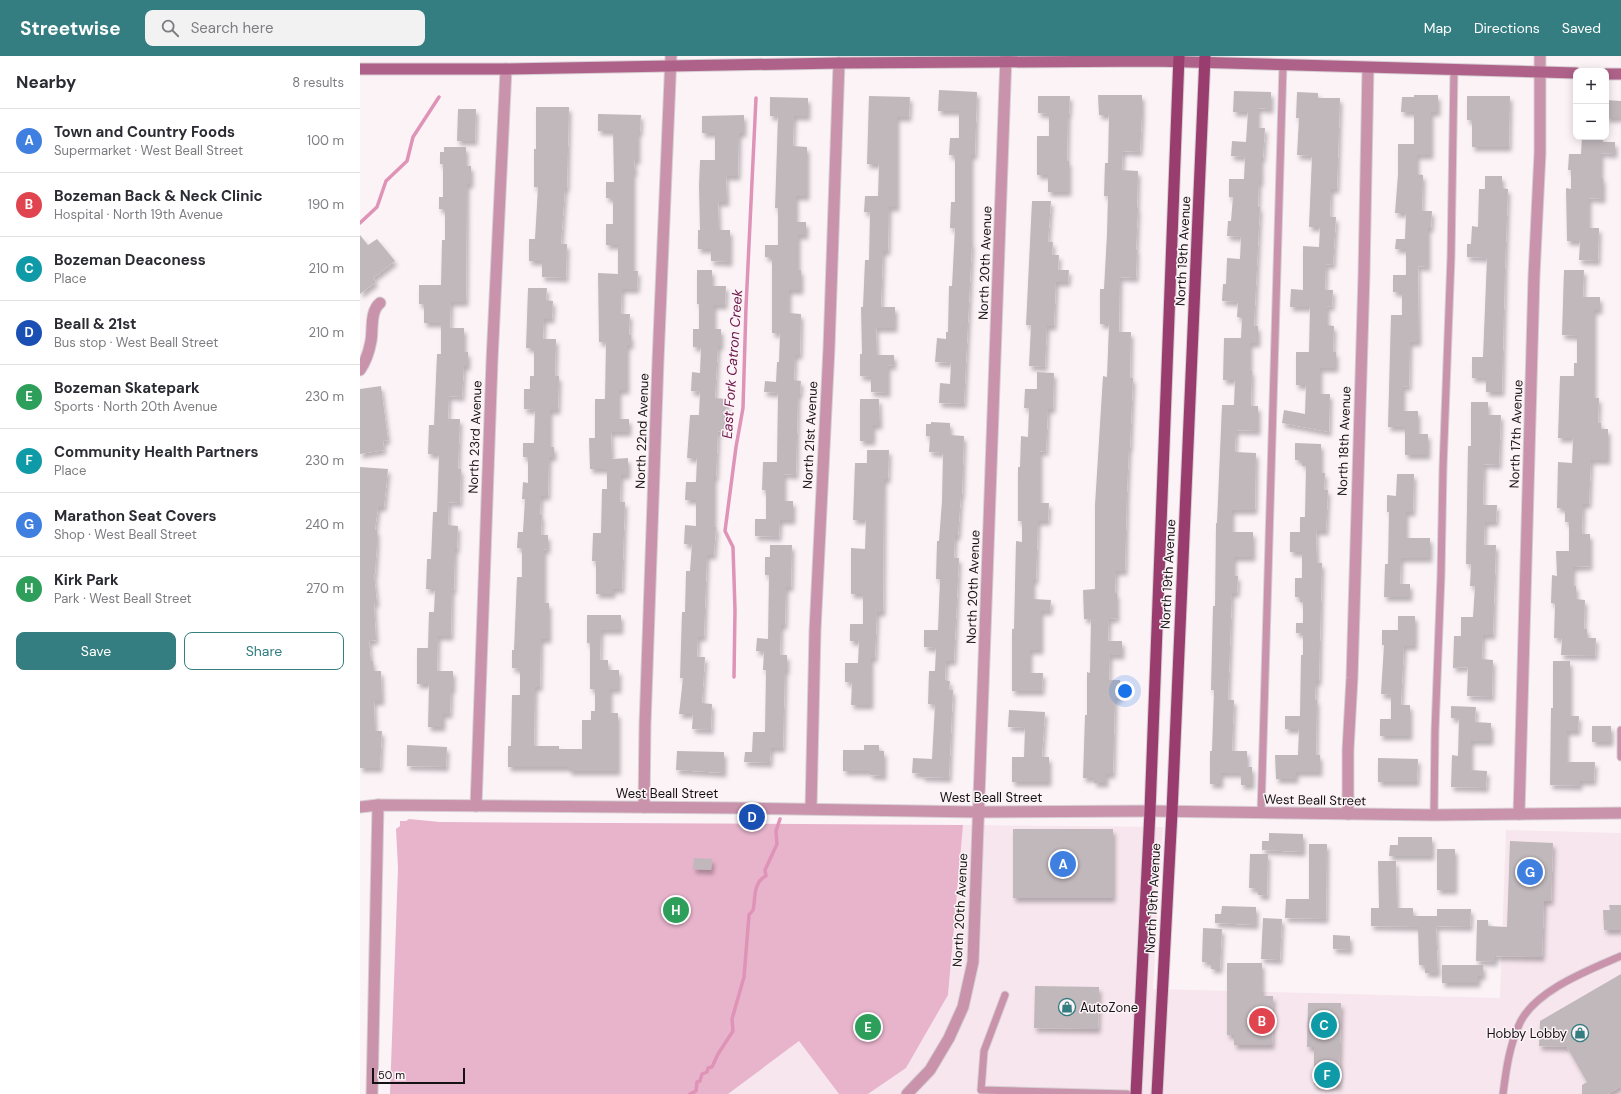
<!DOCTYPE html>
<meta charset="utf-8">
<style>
:root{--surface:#fff;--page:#f2f2f3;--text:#2b2b33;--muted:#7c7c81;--line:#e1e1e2;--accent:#347d80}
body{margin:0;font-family:"DM Sans",sans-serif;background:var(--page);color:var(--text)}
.controls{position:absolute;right:12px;top:12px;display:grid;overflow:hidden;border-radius:8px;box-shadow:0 2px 10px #0003}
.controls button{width:36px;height:36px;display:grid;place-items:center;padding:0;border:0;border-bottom:1px solid var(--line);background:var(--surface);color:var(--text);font:20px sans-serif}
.scale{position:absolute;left:12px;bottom:10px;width:93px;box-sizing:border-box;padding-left:4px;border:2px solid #151213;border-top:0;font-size:11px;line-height:14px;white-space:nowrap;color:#151213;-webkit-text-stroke:3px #fcf3f7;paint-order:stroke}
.you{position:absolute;left:765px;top:635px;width:14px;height:14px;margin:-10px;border:3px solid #fff;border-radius:50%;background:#1a73e8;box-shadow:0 0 0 6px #1a73e833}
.badge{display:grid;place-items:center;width:26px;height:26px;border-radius:50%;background:var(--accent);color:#fff;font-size:13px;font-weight:700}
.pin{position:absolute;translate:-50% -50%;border:2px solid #fff;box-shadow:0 1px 4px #0006}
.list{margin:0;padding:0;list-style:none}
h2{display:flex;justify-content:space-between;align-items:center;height:52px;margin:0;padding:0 16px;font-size:17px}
h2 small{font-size:13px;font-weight:400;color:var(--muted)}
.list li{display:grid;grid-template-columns:26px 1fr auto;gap:12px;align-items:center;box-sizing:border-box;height:64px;padding:0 16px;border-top:1px solid var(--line)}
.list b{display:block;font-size:15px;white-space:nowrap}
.list p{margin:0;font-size:13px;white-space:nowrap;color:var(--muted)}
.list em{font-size:13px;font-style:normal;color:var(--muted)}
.actions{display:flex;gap:8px;padding:12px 16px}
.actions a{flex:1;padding:9px 0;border:1px solid var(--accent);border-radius:8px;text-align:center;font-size:14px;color:var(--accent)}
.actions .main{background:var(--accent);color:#fff}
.icon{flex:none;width:22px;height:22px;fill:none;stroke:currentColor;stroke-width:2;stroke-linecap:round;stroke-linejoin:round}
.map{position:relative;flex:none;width:1261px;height:1038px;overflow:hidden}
header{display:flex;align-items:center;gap:24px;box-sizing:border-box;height:56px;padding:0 20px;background:var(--accent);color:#fff}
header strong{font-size:19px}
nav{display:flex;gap:22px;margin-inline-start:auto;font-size:14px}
.search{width:280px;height:36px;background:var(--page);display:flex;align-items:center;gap:10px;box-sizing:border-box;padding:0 14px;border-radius:8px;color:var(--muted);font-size:15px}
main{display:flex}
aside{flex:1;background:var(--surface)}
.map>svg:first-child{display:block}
.built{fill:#f7e6ed}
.green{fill:#e8b4cc}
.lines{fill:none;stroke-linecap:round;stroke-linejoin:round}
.stream{stroke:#de93b7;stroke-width:3.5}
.building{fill:#c1b8bc;filter:url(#shadow)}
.service-casing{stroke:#d7cfd3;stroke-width:9}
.minor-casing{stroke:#d7cfd3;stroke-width:13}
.secondary-casing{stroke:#d7cfd3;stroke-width:13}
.primary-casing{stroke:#d7cfd3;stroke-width:13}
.service{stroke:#c993ac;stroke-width:7}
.minor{stroke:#c993ac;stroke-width:11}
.secondary{stroke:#af6289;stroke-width:11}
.primary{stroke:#993d6f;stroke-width:11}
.labels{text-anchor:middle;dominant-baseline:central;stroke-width:3;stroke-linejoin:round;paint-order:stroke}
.street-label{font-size:13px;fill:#151213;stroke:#fcf3f7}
.poi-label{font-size:13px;fill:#151213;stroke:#fcf3f7;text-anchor:start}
.water-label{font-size:14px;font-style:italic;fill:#6e184b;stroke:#fcf3f7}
</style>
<header>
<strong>Streetwise</strong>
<div class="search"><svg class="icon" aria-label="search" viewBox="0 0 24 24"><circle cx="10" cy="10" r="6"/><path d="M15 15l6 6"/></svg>Search here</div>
<nav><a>Map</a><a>Directions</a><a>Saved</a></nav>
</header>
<main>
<aside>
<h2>Nearby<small>8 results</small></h2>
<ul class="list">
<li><span class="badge" style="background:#3f7fe0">A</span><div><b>Town and Country Foods</b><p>Supermarket · West Beall Street</p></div><em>100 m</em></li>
<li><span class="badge" style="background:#e0444e">B</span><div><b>Bozeman Back &amp; Neck Clinic</b><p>Hospital · North 19th Avenue</p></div><em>190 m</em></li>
<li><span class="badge" style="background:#0f9aa8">C</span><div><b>Bozeman Deaconess</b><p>Place</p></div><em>210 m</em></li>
<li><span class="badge" style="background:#1a4fb4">D</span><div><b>Beall &amp; 21st</b><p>Bus stop · West Beall Street</p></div><em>210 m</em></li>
<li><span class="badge" style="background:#2e9e5b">E</span><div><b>Bozeman Skatepark</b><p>Sports · North 20th Avenue</p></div><em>230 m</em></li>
<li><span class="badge" style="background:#0f9aa8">F</span><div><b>Community Health Partners</b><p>Place</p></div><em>230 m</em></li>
<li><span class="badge" style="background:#3f7fe0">G</span><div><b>Marathon Seat Covers</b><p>Shop · West Beall Street</p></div><em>240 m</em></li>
<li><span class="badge" style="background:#2e9e5b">H</span><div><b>Kirk Park</b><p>Park · West Beall Street</p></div><em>270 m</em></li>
</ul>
<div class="actions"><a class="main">Save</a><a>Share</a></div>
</aside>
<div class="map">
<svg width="1261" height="1038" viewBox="0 0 1261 1038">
<defs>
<filter id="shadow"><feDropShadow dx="2.5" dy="4.5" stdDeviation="2" flood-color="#0004"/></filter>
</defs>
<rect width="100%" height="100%" fill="#fcf3f7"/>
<!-- built -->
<g class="built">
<polygon points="603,769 803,771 793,933 1140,942 1146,774 1261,777 1261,1038 508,1038 546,1012 588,939"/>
<polygon points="439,984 479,1038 368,1038"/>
</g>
<!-- green -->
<polygon class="green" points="49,763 80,766 603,769 588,939 546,1012 508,1038 479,1038 439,985 368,1038 30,1038 38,812 36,773 40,770 40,765 46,765"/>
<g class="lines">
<!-- stream -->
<g class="stream">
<polyline points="0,167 17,151 26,125 47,105 53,81 79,41"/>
<polyline points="374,621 375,554 373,491 365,475 376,391 383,352 386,251 396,42"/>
<path d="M 330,1038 L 336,1035 L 337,1026 L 340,1025 L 342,1018 L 347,1016 L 348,1012 L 352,1011 L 358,998 L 373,975 L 372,963 L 384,921 L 389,859 C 390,857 392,856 393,854 C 396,844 392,827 406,820 L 405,814 L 417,788 L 416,775 L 420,763"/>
</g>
</g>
<!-- building -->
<g class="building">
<polygon points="579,34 617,36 615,99 611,99 611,187 612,187 604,348 579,347 580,327 590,328 591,307 575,306 577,282 586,283 586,276 588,276 589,230 592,230 595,172 590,172 591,146 595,146 595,99 589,99 590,82 599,82 599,55 578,55"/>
<polygon points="874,35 911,36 911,53 898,52 898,72 905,72 903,102 901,102 901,126 899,126 898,151 900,151 894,270 898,270 898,287 890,287 890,315 892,315 891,350 898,350 898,375 876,374 875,396 896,397 895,454 872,454 872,476 893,476 893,501 874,501 874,520 878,520 877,537 872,537 868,644 874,644 872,695 887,695 887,711 892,711 892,729 881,729 881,717 861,717 861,728 850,728 850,695 852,695 854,634 851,634 853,550 855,550 856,467 857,467 862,349 874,349 875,324 863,324 864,282 881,282 882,262 877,261 878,246 862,245 863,228 866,228 867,202 880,203 881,181 867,180 868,165 871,165 873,141 869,141 869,123 884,123 885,101 871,100 872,85 886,86 888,56 873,56"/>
<polygon points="937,36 958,37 958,42 980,42 977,133 971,133 970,161 976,161 973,209 966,208 965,234 973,234 972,251 967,250 967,269 974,270 973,296 976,296 976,312 960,312 960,338 970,338 969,376 922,367 924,354 945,358 946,329 936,329 936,296 949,296 950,251 930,251 931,233 943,234 943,190 959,191 960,171 949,171 952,100 937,99 939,62 936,62"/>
<polygon points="738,39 782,39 782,58 780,96 763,95 762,114 778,115 777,152 778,152 776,194 777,194 776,222 760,221 759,276 771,276 770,322 773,322 770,392 769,392 767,436 765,515 756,515 755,537 757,537 757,562 749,563 748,585 762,585 762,599 750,599 749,624 760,624 760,642 755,642 753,718 746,718 746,727 734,727 734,722 723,722 725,659 727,659 727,616 730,617 731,563 724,563 723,534 735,533 735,449 743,320 747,321 749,268 740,268 740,233 744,233 747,178 748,140 744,140 745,107 748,107 749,59 739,59"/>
<polygon points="1054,39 1078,39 1078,56 1071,56 1071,99 1057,99 1057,118 1063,119 1062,155 1072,155 1071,172 1068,172 1068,211 1058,210 1059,286 1050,286 1049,331 1043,330 1043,355 1058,355 1058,378 1068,378 1068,399 1045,399 1045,371 1028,371 1031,259 1042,259 1042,236 1033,236 1033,219 1046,219 1046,193 1035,193 1036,183 1045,183 1046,157 1035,157 1038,118 1038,88 1054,88 1054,56 1041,56 1042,41 1054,41"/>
<polygon points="509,40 550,41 549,61 537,61 537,151 529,151 528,195 523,195 521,251 535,251 535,272 516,272 517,299 534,299 534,310 528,309 528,337 511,336 511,321 500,320 500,298 502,298 501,251 503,251 505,204 509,204 510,156 504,156 505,140 518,140 519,108 507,108"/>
<polygon points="678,40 710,40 709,58 708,58 707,105 709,105 709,136 688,136 688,119 677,119 677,80 689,80 689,58 678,57"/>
<polygon points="1107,40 1150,40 1149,91 1112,91 1112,64 1107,64"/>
<polygon points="410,41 448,42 448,60 434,60 433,90 447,91 447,140 436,140 436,166 446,166 446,179 438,179 438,214 441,214 441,234 429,234 429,257 441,258 440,299 435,299 434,324 441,325 440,338 438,338 436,419 424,418 424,445 433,445 433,464 420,464 419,481 395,480 395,463 406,463 406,434 402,434 403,406 417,406 418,337 404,336 405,325 416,326 417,306 419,306 420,277 412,277 412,201 405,201 405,189 418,189 418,152 415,152 418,60 410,60"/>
<polygon points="1246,44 1261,45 1261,62 1246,62"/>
<polygon points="176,51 209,51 207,132 205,132 201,188 207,188 206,222 182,221 182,205 169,205 169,183 175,183 178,131 174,131 174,93 176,93"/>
<polygon points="98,53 116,53 115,85 97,85"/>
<polygon points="238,58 281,59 280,76 278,76 278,104 274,104 275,116 273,116 273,215 278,215 277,233 262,233 261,258 270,258 269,279 271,279 271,289 267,289 267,334 259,334 259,363 269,363 269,376 251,376 252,403 268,402 268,419 261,419 260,446 265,446 262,533 253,533 253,538 236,538 236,505 232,505 233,477 241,477 242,433 247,433 247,413 230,413 229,382 235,382 235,343 245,343 246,286 239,286 238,217 258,218 258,189 246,189 246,168 253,168 253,142 246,142 246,126 254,126 253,75 238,75"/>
<polygon points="384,59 384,77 379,77 378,120 366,120 367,146 358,146 359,174 370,174 370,206 351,205 351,193 338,193 338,174 340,174 339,130 340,104 355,104 355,77 342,77 342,60"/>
<polygon points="1222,81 1243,81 1243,86 1255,86 1255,98 1241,97 1241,122 1243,122 1243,143 1229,142 1229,172 1239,172 1238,205 1219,204 1220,185 1207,185 1206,132 1211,133 1211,114 1208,114 1209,98 1221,98"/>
<polygon points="84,91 106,91 106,110 111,110 111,128 107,128 106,246 91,246 90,272 104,272 104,296 108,296 108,310 104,310 102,341 89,340 88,363 100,363 98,413 101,413 100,447 89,446 88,469 98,470 97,493 95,493 94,534 92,533 91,580 78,580 77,615 93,615 93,633 91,633 90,658 83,658 83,671 68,671 69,628 57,628 57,592 68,592 69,556 74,556 75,533 66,533 67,503 71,503 73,456 77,456 79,398 68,398 69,369 74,369 77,298 81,298 81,267 64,267 64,248 59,248 59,229 81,229 82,184 85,184 85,153 79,153 79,141 83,141 83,108 80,108 80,96 84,96"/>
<polygon points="1125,120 1142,120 1142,132 1148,133 1145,214 1142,336 1126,336 1126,322 1112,322 1112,301 1123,301 1127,202 1107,201 1107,188 1111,188 1112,170 1118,171 1119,133 1125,133"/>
<polygon points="672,145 691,145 688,186 693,186 692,199 699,199 698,214 709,214 708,226 696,226 694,270 687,270 685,311 669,310 671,269 666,269"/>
<polygon points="0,179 8,189 17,183 35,205 13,222 16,226 0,238"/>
<polygon points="337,214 352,214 352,230 366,230 365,249 354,249 354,273 361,273 361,290 358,290 355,342 367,343 365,376 358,375 356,421 354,421 354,471 356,471 354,499 347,499 344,581 338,581 337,601 345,601 342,647 352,648 351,674 332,673 333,658 319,658 323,622 320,622 322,556 325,556 326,515 330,515 332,488 324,488 325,469 336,470 336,444 325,444 326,426 336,426 337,402 327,402 330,359 339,359 340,336 331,335 332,316 340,317 341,291 333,291 333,273 339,273 339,248 337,248"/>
<polygon points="1204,214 1224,214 1223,241 1240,241 1240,254 1234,254 1234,342 1239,342 1238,367 1241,367 1241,373 1248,373 1248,404 1231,404 1229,448 1223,448 1222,478 1230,478 1230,510 1213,511 1213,530 1216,530 1216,543 1225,544 1224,573 1227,573 1227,582 1236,582 1235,600 1201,599 1202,582 1194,582 1195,548 1191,547 1192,519 1197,520 1196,495 1209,495 1209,466 1205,466 1205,452 1197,452 1198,406 1212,407 1213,382 1198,382 1200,320 1214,320 1214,307 1217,307 1217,280 1202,279"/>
<polygon points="168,232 187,232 186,244 193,245 192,263 184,263 183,283 196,283 195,320 199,320 198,354 190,354 190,391 194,391 194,401 189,401 188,440 181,440 180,459 182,459 181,479 188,479 188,494 184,493 184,547 189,547 189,583 181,583 180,631 175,631 174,690 199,690 199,693 222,693 222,664 231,664 231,655 235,655 235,633 230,633 230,587 227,587 227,559 261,559 261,574 241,574 240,604 248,604 248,614 259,614 259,633 250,633 250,657 258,657 258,715 209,715 209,711 148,711 148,690 151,690 152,639 160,639 160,613 152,612 152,594 154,594 157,521 162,521 162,492 157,492 158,476 163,476 165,443 162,443 163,426 168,427 168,401 163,401 163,387 174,387 175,354 164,353 164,333 170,333 170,320 174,320 174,292 166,292"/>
<polygon points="677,316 694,317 693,353 688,353 686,396 680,395 680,447 689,447 688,465 678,465 676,524 673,524 673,543 691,544 690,555 681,555 681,594 670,594 670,617 683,617 682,635 652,635 652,573 654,573 656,485 662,486 662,465 658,465 658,411 660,411 661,380 668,381 669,352 664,352 665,333 677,333"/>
<polygon points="21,330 28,384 23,385 24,394 0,398 0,333"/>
<polygon points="500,343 519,343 520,369 513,369 513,385 500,385"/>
<polygon points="1111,346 1128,346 1128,359 1141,359 1139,409 1124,408 1123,449 1137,449 1136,466 1125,466 1124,489 1136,489 1133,579 1123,579 1122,603 1133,604 1132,641 1107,640 1108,611 1093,612 1094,580 1101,580 1101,561 1113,561 1115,530 1110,530 1111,508 1106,508 1108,390 1111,390"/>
<polygon points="571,366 590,367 590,379 604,380 602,439 601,439 598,480 595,480 594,502 599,502 594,605 586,605 585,624 590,625 589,634 593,634 589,722 562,721 562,718 552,717 553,702 572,703 575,649 568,648 569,615 575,615 576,592 564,591 564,574 578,574 580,523 576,523 577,485 579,485 582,445 583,397 569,396 570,380 566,380 566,368 571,368"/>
<polygon points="935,387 961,388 961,417 965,417 964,434 968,434 966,475 956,475 957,507 962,507 959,625 956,625 955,644 957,644 956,699 960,699 960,716 936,716 936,723 916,723 915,699 938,699 939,673 925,673 925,660 940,660 941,599 943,599 943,577 936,577 936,567 943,567 943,546 940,546 940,541 935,541 935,522 942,522 942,496 930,496 930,476 940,476 940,461 945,461 946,410 942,410 942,404 935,404"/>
<polygon points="507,394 529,394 528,423 524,423 523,556 517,556 515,602 511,602 511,649 491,649 492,626 485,626 485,607 498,607 499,585 490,585 490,568 503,568 503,538 491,538 491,492 505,493 506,464 493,464 495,407 507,407"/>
<polygon points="0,411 28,413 24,451 18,451 15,474 17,474 17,487 15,518 14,518 17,547 14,547 16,584 9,585 11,605 13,605 13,615 21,615 22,645 14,645 15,675 22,675 20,712 0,712"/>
<polygon points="1037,418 1054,418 1053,456 1046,456 1046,482 1070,482 1070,502 1041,502 1040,528 1050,528 1050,541 1024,541 1025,508 1028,508 1029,456 1027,456 1027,439 1036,440"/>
<polygon points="410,489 432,489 431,531 426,531 425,569 421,569 420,599 427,599 427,614 425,614 423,692 411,692 410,707 384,706 385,696 392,696 393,676 405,676 406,614 403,614 404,595 396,595 397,582 408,583 409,519 405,519 405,501 410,501"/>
<polygon points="1038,560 1055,560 1055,590 1044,590 1041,649 1050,649 1050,680 1020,680 1020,663 1031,663 1031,639 1021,638 1024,589 1022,589 1022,574 1038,574"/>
<polygon points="1193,605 1210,605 1210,660 1219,660 1218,675 1207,675 1207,706 1235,706 1234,725 1220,725 1220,730 1190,729 1191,652 1193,652"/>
<polygon points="1091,650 1116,651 1115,666 1131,667 1131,685 1111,685 1111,714 1127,715 1126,732 1091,731 1092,699 1098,700 1099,662 1091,662"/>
<polygon points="649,654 685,656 682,701 689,701 689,726 652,726 652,701 664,701 665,672 648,671"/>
<rect x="1232" y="670" width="19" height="16"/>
<polygon points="47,689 87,691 86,711 47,710"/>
<polygon points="504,689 519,689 519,695 524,695 524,720 510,719 510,715 483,715 483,694 504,694"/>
<polygon points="317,695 364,696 364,717 316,714"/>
<polygon points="1018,702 1058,703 1057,726 1018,726"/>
<rect x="653" y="773" width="100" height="69"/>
<polygon points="909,777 943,778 943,796 902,794 902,785 909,785"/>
<polygon points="1038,781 1072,781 1072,800 1029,800 1030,789 1038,789"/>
<polygon points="1150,785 1193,787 1191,845 1184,845 1182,901 1135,900 1135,906 1116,905 1117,864 1128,864 1128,870 1147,871"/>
<polygon points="949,788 967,788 966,863 925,862 926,843 949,843"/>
<rect x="1077" y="793" width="18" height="41"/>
<polygon points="890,798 908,798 907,840 898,839 898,833 889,832"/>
<polygon points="334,802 352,803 351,814 333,813"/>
<polygon points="1018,805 1036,805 1037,852 1053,852 1053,860 1077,860 1077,853 1111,853 1110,871 1076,870 1078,917 1065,917 1065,909 1059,909 1058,871 1011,870 1011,852 1019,852"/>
<polygon points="1249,849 1261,849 1261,874 1244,874 1243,854 1250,854"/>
<polygon points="862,850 896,851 896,869 855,867 855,858 861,858"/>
<polygon points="903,862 922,863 920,904 901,903"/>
<polygon points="843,872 862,873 860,913 851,913 851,906 842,906"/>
<polygon points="973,879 990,880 990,894 973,893"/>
<polygon points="867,907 902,907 902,940 913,940 912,989 874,989 874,979 867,979"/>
<polygon points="1082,909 1123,909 1123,920 1118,920 1118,927 1082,927"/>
<polygon points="1261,918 1261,1030 1248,1038 1222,1038 1222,1029 1227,1026 1207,991 1179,990 1180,965"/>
<polygon points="675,930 739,931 738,973 674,972"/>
<polygon points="948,947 981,947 979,1030 954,1029 954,991 947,991"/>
</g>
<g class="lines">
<!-- service casing -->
<g class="service-casing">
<g id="service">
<polyline points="1261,674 1261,701"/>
<polyline points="901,757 923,9"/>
<polyline points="1074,759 1075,675 1081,519 1083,412 1091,201 1094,14"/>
<polyline points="645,939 624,995 621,1034 767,1038"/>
<path d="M 1143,1038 C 1146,1015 1149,991 1159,969 C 1173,935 1229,914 1261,900"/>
</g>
</g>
<!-- minor casing -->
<g class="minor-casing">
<g id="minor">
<path d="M 0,314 C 6,305 9,296 11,285 C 13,273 10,255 20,247"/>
<polyline points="116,750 132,305 146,13"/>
<polyline points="0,751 18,749 376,752 618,756 790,755 1074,759 1261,757"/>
<polyline points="284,751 285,669 298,305 311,0"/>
<polyline points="451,752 455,575 469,292 479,7"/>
<polyline points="988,758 988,694 992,622 1004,219 1008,12"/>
<polyline points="1159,758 1174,220 1180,97 1180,0"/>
<polyline points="12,1038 18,749"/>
<polyline points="547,1038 570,1014 589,982 603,951 613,906 646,0"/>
</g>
</g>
<!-- secondary casing -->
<g class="secondary-casing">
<g id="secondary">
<polyline points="0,13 146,13 479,7 794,5 1216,17"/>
<polyline points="1246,18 1261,18"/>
</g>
</g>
<!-- primary casing -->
<g class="primary-casing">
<g id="primary">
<polyline points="776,1038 790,755 819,0"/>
<polyline points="797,1038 812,756 845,0"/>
</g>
</g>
<!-- service -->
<use href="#service" class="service"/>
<!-- minor -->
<use href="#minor" class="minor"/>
<!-- secondary -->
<use href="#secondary" class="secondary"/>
<!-- primary -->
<use href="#primary" class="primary"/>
</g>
<!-- icons -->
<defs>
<g id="shop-ring" transform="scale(0.9)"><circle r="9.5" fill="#fcf3f7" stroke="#347d80" stroke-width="1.5"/><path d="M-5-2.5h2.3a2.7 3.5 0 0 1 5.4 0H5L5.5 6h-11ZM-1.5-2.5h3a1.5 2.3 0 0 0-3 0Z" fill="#347d80"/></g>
</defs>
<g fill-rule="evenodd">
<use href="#shop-ring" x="707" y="951"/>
<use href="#shop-ring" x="1220" y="977"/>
</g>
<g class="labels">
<!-- street labels -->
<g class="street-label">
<text transform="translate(823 195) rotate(-87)">North 19th Avenue</text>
<text transform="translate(625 207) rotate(-88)">North 20th Avenue</text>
<text transform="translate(282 375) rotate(-88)">North 22nd Avenue</text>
<text transform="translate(1156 378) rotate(-88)">North 17th Avenue</text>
<text transform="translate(450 379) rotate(-87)">North 21st Avenue</text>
<text transform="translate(115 381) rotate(-88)">North 23rd Avenue</text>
<text transform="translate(984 385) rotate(-88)">North 18th Avenue</text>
<text transform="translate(808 518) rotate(-87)">North 19th Avenue</text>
<text transform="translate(613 531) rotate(-88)">North 20th Avenue</text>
<text x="307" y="737">West Beall Street</text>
<text x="631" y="741">West Beall Street</text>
<text transform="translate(955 744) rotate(1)">West Beall Street</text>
<text transform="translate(793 842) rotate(-87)">North 19th Avenue</text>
<text transform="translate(600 854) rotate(-87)">North 20th Avenue</text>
</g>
<!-- poi labels -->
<g class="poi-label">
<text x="720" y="951">AutoZone</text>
<text x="1207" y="977" text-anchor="end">Hobby Lobby</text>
</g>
<!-- water labels -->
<g class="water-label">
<text transform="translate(372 308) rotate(-86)">East Fork Catron Creek</text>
</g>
</g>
</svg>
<div class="controls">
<button>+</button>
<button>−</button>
</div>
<div class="scale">50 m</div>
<div class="you"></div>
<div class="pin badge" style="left:703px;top:808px;background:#3f7fe0">A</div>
<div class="pin badge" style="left:902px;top:965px;background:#e0444e">B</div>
<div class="pin badge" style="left:964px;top:969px;background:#0f9aa8">C</div>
<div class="pin badge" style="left:392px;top:761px;background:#1a4fb4">D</div>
<div class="pin badge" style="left:508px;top:971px;background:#2e9e5b">E</div>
<div class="pin badge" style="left:967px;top:1019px;background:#0f9aa8">F</div>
<div class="pin badge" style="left:1170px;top:816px;background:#3f7fe0">G</div>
<div class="pin badge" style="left:316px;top:854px;background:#2e9e5b">H</div>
</div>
</main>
